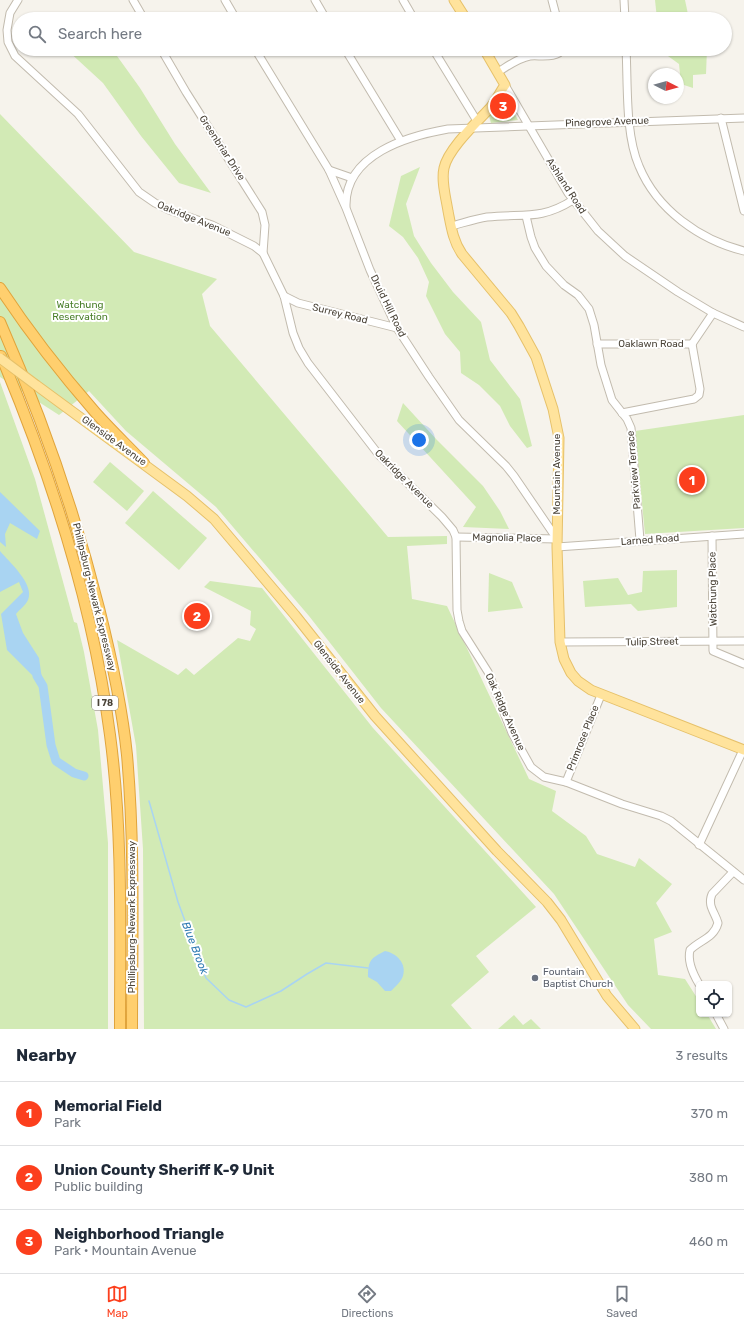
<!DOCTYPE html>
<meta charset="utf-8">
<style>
:root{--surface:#fff;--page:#f2f2f3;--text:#1f2937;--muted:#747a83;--line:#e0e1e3;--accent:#fc3f1d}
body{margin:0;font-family:Rubik,sans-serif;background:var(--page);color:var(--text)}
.controls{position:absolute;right:12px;bottom:12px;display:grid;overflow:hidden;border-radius:6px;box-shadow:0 1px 3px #0004}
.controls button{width:36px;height:36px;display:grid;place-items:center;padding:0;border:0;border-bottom:1px solid var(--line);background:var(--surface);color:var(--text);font:20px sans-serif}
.compass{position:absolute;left:648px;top:68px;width:36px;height:36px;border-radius:50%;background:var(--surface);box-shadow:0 1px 3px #0004;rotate:96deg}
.you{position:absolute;left:419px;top:440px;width:14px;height:14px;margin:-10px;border:3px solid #fff;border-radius:50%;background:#1a73e8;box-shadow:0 0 0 6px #1a73e833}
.badge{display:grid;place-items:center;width:26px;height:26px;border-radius:50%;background:var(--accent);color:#fff;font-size:13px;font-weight:700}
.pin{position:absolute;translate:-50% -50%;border:2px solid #fff;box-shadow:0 1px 4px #0006}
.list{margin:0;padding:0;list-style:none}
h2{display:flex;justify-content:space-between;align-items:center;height:52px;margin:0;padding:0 16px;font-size:17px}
h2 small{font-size:13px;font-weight:400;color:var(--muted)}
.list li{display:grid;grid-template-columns:26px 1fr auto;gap:12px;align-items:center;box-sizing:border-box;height:64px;padding:0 16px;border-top:1px solid var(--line)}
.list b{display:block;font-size:15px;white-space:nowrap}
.list p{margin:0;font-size:13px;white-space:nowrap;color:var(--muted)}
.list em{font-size:13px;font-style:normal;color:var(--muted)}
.icon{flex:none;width:22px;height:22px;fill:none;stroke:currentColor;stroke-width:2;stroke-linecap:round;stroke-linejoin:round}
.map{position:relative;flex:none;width:744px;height:1029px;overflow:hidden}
.search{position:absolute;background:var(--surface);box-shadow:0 1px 3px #0004;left:12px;right:12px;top:12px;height:44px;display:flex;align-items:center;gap:10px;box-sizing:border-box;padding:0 14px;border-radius:22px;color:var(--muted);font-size:15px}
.sheet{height:244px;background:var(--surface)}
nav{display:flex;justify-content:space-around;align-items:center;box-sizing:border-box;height:56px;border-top:1px solid var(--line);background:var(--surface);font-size:11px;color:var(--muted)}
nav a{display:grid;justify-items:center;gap:2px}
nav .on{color:var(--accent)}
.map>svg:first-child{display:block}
.green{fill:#d2eab5}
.water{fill:#a9d4f2}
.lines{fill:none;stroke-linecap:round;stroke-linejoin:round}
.stream{stroke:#a9d4f2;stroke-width:1.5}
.river{stroke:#a9d4f2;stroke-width:9}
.minor-casing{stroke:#c2bbae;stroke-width:9}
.major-casing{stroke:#e6c16a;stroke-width:11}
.highway-casing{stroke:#e0a43c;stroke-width:12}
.minor{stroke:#fff;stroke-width:7}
.major{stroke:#ffe39c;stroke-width:9}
.highway{stroke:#ffcf6e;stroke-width:10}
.major-bridge-casing{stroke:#e6c16a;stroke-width:11;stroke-linecap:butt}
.major-bridge{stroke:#ffe39c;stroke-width:9}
.worship-dot{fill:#6b7280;stroke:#fff;stroke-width:1.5}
.labels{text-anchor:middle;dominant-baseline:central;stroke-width:4;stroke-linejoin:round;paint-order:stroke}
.shield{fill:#fff;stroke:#817c74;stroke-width:1}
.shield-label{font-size:9px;font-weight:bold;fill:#4b4439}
.street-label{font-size:10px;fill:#4b4439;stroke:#fff}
.park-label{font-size:10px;fill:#4a7f2a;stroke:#fff}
.worship-label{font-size:10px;fill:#5b616d;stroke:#fff;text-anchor:start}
.water-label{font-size:11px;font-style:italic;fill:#2e7ab2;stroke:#fff}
</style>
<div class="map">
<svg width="744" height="1029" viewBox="0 0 744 1029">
<rect width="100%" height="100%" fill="#f6f3ec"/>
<!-- green -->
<g class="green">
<polygon points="655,0 685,0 689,19 657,19"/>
<polygon points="66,49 112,49 140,88 175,144 211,193 179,183 141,136 103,83"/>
<polygon points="665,49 707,49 706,74 693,75 693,88 681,84 679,64 668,56"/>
<polygon points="504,95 518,120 491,123 489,116"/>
<polygon points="0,114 134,252 217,279 202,294 210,326 388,537 447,536 447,544 407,546 412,599 447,606 529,779 556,791 552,811 586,836 597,854 635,867 639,858 672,884 656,903 672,932 654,939 658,975 685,979 699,1001 699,1014 707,1014 716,1029 651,1029 628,1005 554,894 381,708 309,616 216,507 126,431 89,391 59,415 0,377"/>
<polygon points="420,167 406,204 414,236 431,263 453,292 481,322 490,360 520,399 532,446 527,448 510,426 500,406 479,385 461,373 460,352 445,334 426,296 429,282 418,258 403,237 389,226 401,176"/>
<polygon points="0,382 35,479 74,622 77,623 84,652 98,730 108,843 108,1029 0,1029"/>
<polygon points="403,403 437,440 483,486 500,511 509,529 463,527 476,507 397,421"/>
<polygon points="744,415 744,528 645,534 635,431"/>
<polygon points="110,462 144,491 127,511 93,482"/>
<polygon points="153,491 207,538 179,570 125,523"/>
<polygon points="677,570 677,607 638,611 631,604 585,607 583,581 618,578 628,595 642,592 643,571"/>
<polygon points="489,573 512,582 523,608 488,612"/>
<polygon points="210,581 262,588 373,728 536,907 476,956 489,972 451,1005 472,1029 144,1029 143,849 136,746 117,640 178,675 186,668 194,675 238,638 250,641 256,629 250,625 251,611 204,587"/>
<polygon points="514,1015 523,1025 531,1019 541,1029 498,1029"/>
</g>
<!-- water -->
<g class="water">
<polygon points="0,492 40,531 37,539 10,523 5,534 6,547 0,542"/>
<path d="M 0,551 C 9,562 35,584 28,600 C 26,605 19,610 16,614 L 23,633 L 39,658 L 43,686 L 7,650 L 1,614 L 23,592 L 19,582 L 0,592 Z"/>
<path d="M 385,951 C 396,953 407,963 403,976 C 401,982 395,987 391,991 L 385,991 L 377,982 L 368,977 C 368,960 371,958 385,951 Z"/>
</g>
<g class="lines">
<!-- stream -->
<polyline class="stream" points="149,801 178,902 206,978 229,1000 246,1007 281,991 307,974 326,963 368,968"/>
<!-- river -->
<polyline class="river" points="37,676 43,686 51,745 56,761 74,773 84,776"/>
<!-- minor casing -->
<g class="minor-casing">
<g id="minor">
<polyline points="18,0 10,13 7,30 8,42 15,56 78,114 139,192 155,203 169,210 212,225 254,246 263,253 284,296 293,333 299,348 308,363 379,455 442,517 453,530 456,537 457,610 459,621 462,631 488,672 512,733 531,767 544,777 566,782 622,804 661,816 671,821 744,880"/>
<polyline points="133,0 144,19"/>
<polyline points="225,0 236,19"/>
<polyline points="315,0 326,19"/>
<polyline points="403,0 414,19"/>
<polyline points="552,0 557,19"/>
<polyline points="624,0 625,19"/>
<polyline points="161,49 186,92 262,212 265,225 263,253"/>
<polyline points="255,49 329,170 346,208 370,270 397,328 429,377 459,420 506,466 514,476 557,539"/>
<polyline points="345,49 401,141"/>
<polyline points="433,49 477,121"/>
<path d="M 626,49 C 628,84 625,134 639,166 C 657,210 700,240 744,251"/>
<path d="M 498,72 C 508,66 518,58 530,56 C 540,55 557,59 563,49"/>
<polyline points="505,85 568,193 598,231 625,256 678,292 713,313 744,327"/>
<polyline points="721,118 744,211"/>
<polyline points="329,170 352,178"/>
<path d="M 346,206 C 345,154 408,136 448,129 L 744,118"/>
<polyline points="526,216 531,237 535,248 546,266 564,285 578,295 589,309 594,325 601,365 612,400 627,419 631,428 640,540"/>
<path d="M 451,226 C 463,223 475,219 487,217 C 522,213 540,221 573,200"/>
<polyline points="284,296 298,303 397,328"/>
<polyline points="597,344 692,344"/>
<polyline points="692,344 713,313"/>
<polyline points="622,413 694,399 699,395 700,389 692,344"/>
<polyline points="712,536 713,651 744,664"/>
<polyline points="456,537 557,539"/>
<polyline points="557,547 744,534"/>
<polyline points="560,642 744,641"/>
<polyline points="566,782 601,695"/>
<polyline points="699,845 743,750"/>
<path d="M 699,984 C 693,974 687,962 690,950 C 700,940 714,938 718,923 C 715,912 707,906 712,894 L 733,872"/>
<polyline points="716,1014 724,1029"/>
</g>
</g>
<!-- major casing -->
<g class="major-casing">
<g id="major">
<polyline points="454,0 466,19"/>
<path d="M 484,49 L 505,85 C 500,92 496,101 490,108 C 477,122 448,149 444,168 C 441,181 446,198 448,211 C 451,226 453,241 462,254 L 511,313 L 519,326 L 536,357 L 553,409 L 559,438 L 557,547 L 560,642 L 564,659 L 571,673 L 578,681 L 591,690 L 744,750"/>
<polyline points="36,385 187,496 214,519 295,615 375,716 497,851 547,902 561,920 607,996 635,1029"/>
</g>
</g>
<!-- highway casing -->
<g class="highway-casing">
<g id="highway">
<path d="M 0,288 C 29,332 61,373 95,412 C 111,430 128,446 144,463"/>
<path d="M 0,322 C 41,415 74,509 99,608 C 111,656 122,706 127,755 C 135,846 132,938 132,1029"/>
<path d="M 1,356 C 52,477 93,604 110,735 C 123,832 120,931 120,1029"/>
</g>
</g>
<!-- minor -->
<use href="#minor" class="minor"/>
<!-- major -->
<use href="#major" class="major"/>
<!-- highway -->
<use href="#highway" class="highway"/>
<!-- major-bridge casing -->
<g class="major-bridge-casing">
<polyline id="major-bridge" points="0,358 36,385"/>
</g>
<!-- major-bridge -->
<use href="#major-bridge" class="major-bridge"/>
</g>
<!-- markers -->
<circle class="worship-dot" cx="535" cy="978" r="4"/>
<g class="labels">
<!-- shield labels -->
<rect class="shield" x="92" y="696" width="26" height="14" rx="3"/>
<g class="shield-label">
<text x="105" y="703">I 78</text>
</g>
<!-- street labels -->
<g class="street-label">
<text transform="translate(607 122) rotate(-2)">Pinegrove Avenue</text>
<text transform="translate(222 148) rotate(57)">Greenbriar Drive</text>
<text transform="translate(566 186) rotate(57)">Ashland Road</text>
<text transform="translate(194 219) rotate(22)">Oakridge Avenue</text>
<text transform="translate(388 306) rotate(64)">Druid Hill Road</text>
<text transform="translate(340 314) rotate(14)">Surrey Road</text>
<text x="651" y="344">Oaklawn Road</text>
<text transform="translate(114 441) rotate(36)">Glenside Avenue</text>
<text transform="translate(634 470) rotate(-95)">Parkview Terrace</text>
<text transform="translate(557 474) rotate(-90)">Mountain Avenue</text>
<text transform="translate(404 479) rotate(45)">Oakridge Avenue</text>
<text transform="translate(507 538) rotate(1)">Magnolia Place</text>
<text transform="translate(650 540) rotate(-4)">Larned Road</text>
<text transform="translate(713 589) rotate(-91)">Watchung Place</text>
<text transform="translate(94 597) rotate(76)">Phillipsburg-Newark Expressway</text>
<text transform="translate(652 642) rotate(-1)">Tulip Street</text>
<text transform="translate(339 672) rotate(52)">Glenside Avenue</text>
<text transform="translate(505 712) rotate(66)">Oak Ridge Avenue</text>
<text transform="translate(583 738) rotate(-68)">Primrose Place</text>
<text transform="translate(132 917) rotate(-90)">Phillipsburg-Newark Expressway</text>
</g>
<!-- park labels -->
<g class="park-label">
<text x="80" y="305">Watchung<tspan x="80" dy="12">Reservation</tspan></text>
</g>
<!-- worship labels -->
<g class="worship-label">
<text x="543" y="972">Fountain<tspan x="543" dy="12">Baptist Church</tspan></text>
</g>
<!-- water labels -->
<g class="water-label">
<text transform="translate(195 948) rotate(69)">Blue Brook</text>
</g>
</g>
</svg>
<div class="controls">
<button><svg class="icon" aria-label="locate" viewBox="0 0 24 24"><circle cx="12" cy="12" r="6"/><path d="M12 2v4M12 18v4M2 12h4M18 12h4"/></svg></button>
</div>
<svg class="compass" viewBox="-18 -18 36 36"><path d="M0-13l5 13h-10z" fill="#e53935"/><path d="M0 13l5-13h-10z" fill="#747a83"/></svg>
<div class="you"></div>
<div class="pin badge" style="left:692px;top:480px">1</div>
<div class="pin badge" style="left:197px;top:616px">2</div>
<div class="pin badge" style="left:503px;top:106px">3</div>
<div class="search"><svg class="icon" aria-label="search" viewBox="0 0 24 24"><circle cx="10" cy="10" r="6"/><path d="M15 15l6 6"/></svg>Search here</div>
</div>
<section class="sheet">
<h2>Nearby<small>3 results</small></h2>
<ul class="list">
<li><span class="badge">1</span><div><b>Memorial Field</b><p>Park</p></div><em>370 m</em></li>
<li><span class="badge">2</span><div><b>Union County Sheriff K-9 Unit</b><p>Public building</p></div><em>380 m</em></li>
<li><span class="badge">3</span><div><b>Neighborhood Triangle</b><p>Park · Mountain Avenue</p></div><em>460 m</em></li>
</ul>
</section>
<nav>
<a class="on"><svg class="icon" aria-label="map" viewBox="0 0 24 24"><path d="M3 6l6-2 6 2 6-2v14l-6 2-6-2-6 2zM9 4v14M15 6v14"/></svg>Map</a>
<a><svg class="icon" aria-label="directions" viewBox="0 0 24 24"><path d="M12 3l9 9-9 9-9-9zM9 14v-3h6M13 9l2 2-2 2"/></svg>Directions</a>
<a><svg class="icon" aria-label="saved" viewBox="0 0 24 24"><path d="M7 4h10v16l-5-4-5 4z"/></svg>Saved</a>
</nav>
